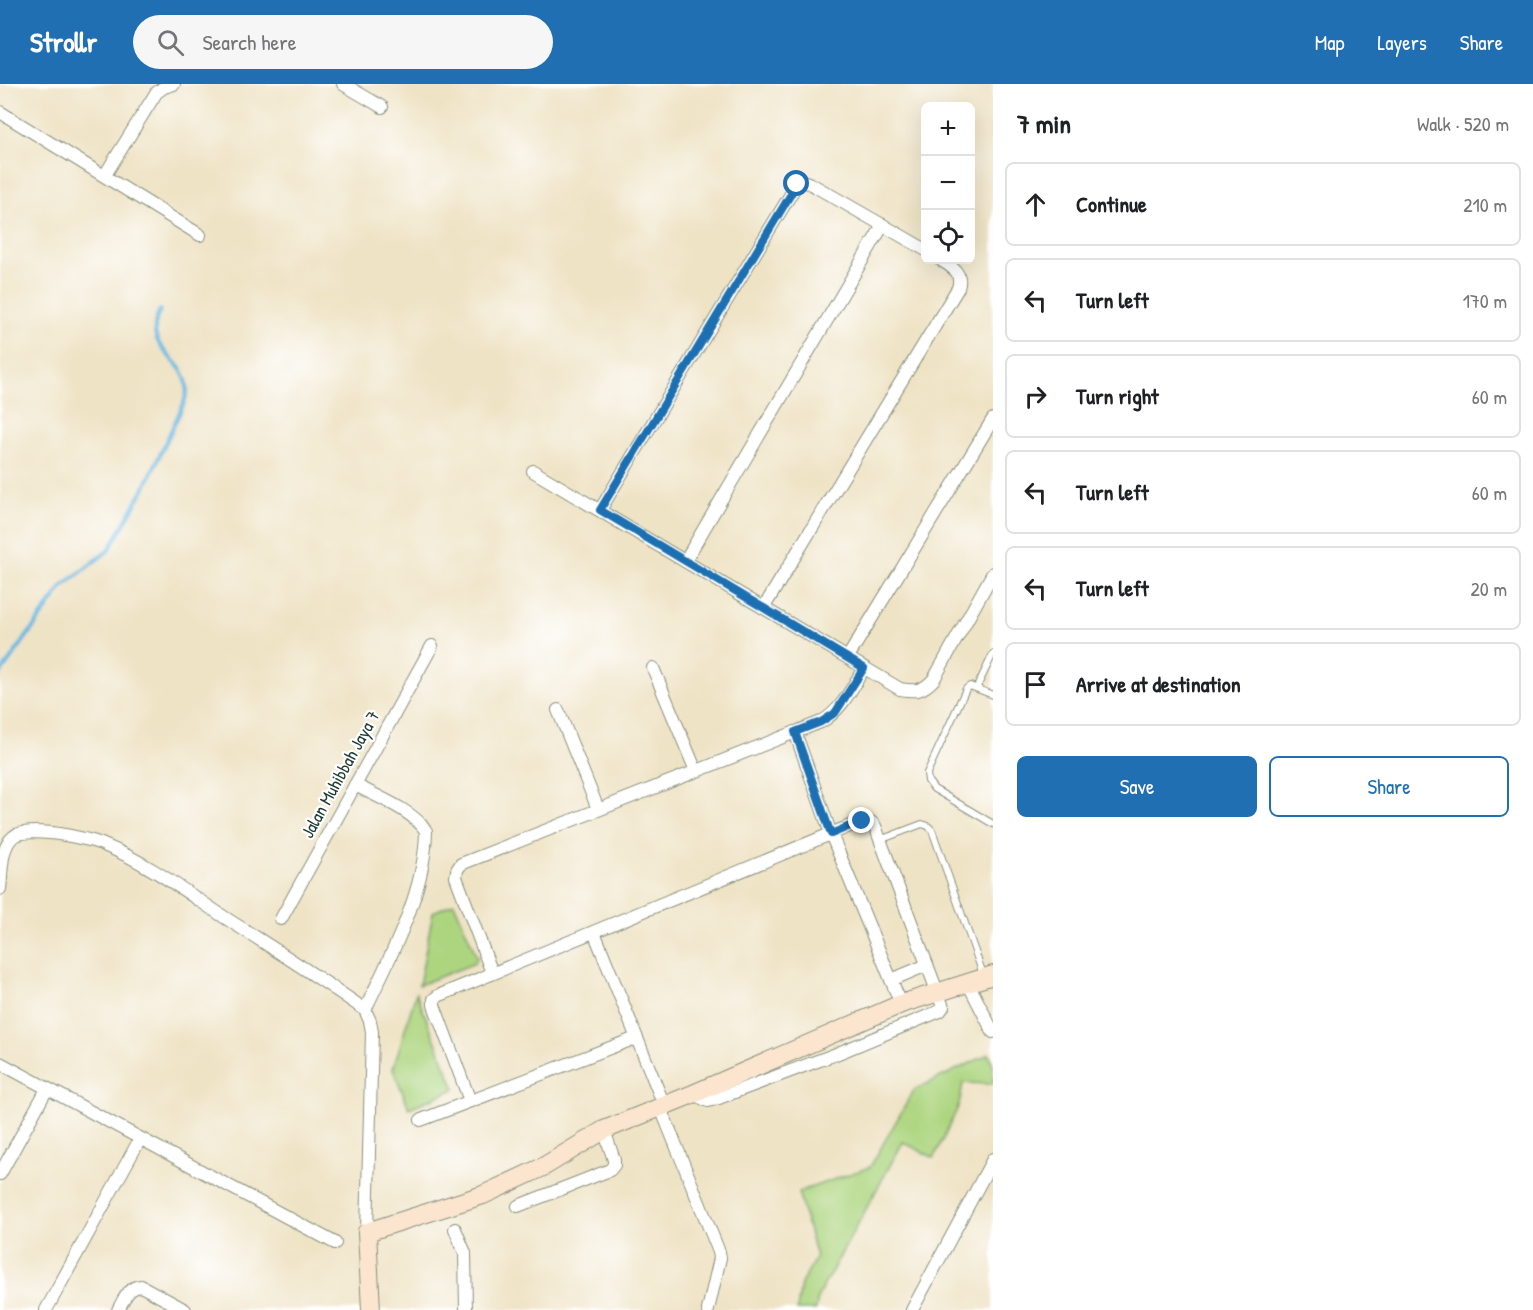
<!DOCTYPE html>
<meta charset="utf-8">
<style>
:root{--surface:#fff;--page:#f6f6f6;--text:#202124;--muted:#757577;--line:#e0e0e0;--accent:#1f6fb2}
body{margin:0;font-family:"Patrick Hand",sans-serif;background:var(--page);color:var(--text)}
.controls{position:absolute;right:18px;top:18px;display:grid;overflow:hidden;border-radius:9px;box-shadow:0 6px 24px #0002}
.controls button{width:54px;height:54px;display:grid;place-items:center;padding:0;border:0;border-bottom:2px solid var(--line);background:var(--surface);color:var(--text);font:30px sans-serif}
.stop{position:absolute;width:18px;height:18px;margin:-14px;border:4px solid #1f6fb2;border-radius:50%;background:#fff}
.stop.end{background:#1f6fb2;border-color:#fff;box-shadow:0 2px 6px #0008}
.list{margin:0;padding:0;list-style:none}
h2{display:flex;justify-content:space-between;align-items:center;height:78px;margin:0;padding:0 24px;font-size:26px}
h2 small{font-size:20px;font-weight:400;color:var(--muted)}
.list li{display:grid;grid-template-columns:39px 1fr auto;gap:18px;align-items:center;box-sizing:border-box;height:84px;margin:0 12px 12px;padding:0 12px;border:2px solid var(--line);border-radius:9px}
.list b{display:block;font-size:22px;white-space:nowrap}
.list em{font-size:20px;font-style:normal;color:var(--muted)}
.actions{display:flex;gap:12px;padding:18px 24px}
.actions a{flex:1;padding:14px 0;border:2px solid var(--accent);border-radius:9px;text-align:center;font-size:21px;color:var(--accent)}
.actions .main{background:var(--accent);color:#fff}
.icon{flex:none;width:33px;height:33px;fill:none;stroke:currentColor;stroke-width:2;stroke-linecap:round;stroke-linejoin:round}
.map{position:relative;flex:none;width:993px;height:1226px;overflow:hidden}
header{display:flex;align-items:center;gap:36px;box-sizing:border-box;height:84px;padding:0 30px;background:var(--accent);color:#fff}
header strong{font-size:28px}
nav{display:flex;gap:33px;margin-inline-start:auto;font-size:21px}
.search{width:420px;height:54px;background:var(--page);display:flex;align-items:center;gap:15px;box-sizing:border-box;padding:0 21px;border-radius:33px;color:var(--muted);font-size:22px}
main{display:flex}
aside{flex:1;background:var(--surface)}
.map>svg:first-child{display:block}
.green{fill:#add580;stroke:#66895a;stroke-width:1.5}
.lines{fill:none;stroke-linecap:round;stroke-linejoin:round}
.stream{stroke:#67b7e2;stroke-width:4}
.lane-casing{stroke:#87907c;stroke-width:8}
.street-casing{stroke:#87907c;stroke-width:14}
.secondary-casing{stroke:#87907c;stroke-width:20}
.lane{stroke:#fff;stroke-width:6}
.street{stroke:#fff;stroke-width:12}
.secondary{stroke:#fbe5cf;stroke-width:18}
.route{stroke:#1f6fb2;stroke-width:8}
.labels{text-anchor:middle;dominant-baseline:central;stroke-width:4.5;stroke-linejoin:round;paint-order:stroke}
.street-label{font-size:18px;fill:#1f3d34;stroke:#fff}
</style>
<header>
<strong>Strollr</strong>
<div class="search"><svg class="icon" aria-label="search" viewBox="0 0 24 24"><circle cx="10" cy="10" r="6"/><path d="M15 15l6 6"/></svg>Search here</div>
<nav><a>Map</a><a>Layers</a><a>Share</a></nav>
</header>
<main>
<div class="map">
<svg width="993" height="1226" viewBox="0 0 993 1226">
<rect width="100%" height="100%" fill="#fff"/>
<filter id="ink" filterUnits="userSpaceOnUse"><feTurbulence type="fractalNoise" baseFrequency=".0167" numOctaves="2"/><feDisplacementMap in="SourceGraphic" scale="12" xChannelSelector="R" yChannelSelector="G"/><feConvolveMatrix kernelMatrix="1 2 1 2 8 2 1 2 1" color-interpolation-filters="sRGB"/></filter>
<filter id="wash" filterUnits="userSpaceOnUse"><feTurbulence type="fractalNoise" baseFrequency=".008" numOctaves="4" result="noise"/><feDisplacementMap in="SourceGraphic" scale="24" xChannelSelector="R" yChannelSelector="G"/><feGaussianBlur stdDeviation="1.35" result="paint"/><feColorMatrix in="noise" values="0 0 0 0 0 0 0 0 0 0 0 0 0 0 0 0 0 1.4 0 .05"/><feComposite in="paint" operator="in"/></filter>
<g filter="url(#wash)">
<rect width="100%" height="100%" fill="#efe3c5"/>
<!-- green -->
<g class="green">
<polygon points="454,819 477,873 475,879 419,901 433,828"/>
<polygon points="416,909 455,1005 409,1024 393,985"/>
<polygon points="989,970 993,981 993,1000 963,999 959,1021 934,1074 903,1058 818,1212 816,1226 797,1226 801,1200 816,1173 798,1108 870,1083 914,1006"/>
</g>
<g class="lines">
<!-- stream -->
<path class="stream" d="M 0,590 L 63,502 L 109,466 L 145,403 L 184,319 C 185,315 187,309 187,305 C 188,273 139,267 160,226"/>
</g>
</g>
<g filter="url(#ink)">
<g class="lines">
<!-- lane casing -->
<g class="lane-casing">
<g id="lane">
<polyline points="977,603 993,570"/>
<polyline points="993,611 970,602 966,605 927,689 928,697 934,705 993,740"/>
<polyline points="880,756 922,740 928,742 932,746 984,893"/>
</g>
</g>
<!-- street casing -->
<g class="street-casing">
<g id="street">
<polyline points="343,0 382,23"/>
<polyline points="0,28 200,151"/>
<polyline points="105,91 156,9 164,3 174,0"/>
<path d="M 533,387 L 900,605 C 916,608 923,607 934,595 L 993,489"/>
<polyline points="600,426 797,100 803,97 811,100 926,166"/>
<polyline points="685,477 883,141"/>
<path d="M 764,523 L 958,204 C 963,189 952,183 941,176"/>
<polyline points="848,573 993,335"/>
<polyline points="653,584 696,687"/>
<polyline points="558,626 598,725"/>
<polyline points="795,648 831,750 901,920"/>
<path d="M 355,701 C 376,712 414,727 426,747 C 425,810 391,870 365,926"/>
<path d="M 0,805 C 2,790 0,764 13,753 C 27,741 90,754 106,762 C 148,779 186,808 224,833 C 271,863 319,893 365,926 L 370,937 L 372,948 L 367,1148"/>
<polyline points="281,835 432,562"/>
<polyline points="594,848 664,1021"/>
<path d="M 492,889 L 456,793 L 457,786 L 461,780 L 821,638 C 842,626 852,604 864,584"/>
<polyline points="891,896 927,881"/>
<polyline points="967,897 993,948"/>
<polyline points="0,979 335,1159"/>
<polyline points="470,1017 434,921 434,915 438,912 862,737 871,738 875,742 943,923 940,927 836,970 719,1014 708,1017 693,1010"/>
<polyline points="660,1022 719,1168 720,1174 708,1226"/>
<polyline points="421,1036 636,954"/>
<polyline points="0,1090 47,1005"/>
<polyline points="518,1122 610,1086 614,1081 614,1076 604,1046"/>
<polyline points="455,1145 465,1169 466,1226"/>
<polyline points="46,1226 140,1055"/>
<path d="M 118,1226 C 124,1215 128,1203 141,1202 L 185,1226"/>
<polyline points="912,1226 993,1075"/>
</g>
</g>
<!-- secondary casing -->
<g class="secondary-casing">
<polyline id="secondary" points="371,1226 367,1148 483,1111 543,1083 604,1046 693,1010 901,920 993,891"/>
</g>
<!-- lane -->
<use href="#lane" class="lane"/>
<!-- street -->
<use href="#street" class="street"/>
<!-- secondary -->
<use href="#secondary" class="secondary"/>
</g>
</g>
<g class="lines" filter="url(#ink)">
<!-- route -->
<polyline class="route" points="797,100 600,426 864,584 835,629 821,638 795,648 831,750 862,737"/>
</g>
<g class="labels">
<!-- street labels -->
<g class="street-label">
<text transform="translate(340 690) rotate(-61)">Jalan Muhibbah Jaya 7</text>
</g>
</g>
</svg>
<div class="controls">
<button>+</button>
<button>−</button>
<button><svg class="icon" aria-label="locate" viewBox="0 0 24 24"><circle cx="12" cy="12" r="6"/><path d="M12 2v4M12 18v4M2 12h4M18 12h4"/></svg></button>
</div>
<div class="stop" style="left:797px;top:100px"></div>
<div class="stop end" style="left:862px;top:737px"></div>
</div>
<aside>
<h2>7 min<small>Walk · 520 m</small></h2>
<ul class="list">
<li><svg class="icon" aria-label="ahead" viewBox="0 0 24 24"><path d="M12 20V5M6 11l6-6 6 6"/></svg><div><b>Continue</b></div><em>210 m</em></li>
<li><svg class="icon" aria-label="left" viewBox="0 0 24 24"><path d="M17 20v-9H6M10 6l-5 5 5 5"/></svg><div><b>Turn left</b></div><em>170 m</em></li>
<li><svg class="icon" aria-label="right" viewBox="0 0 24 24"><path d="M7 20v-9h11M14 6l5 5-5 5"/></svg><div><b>Turn right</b></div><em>60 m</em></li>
<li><svg class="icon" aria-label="left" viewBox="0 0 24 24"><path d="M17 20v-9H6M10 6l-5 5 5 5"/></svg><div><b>Turn left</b></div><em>60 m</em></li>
<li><svg class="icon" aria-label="left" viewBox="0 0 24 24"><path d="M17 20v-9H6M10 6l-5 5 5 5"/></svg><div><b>Turn left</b></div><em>20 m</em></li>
<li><svg class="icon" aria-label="arrive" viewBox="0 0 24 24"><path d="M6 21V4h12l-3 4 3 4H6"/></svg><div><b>Arrive at destination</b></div></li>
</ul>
<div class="actions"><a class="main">Save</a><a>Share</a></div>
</aside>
</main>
